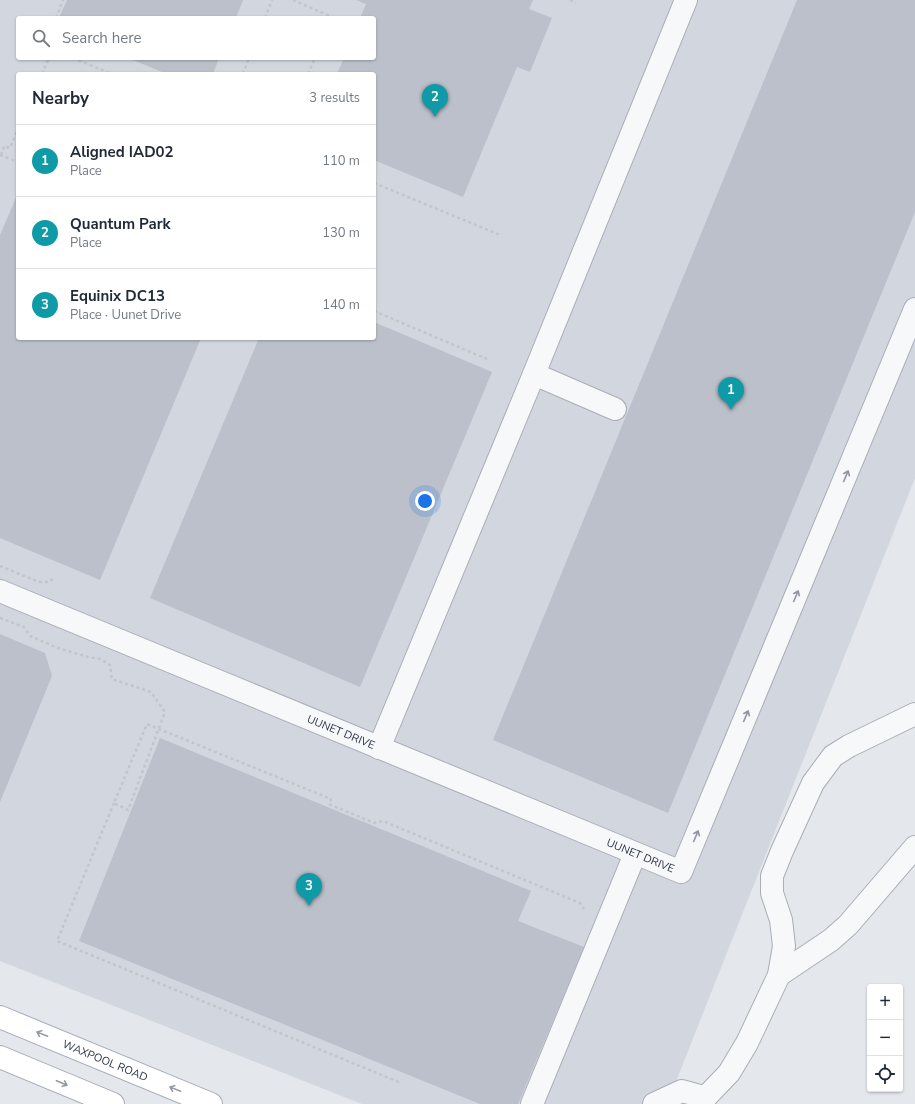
<!DOCTYPE html>
<meta charset="utf-8">
<style>
:root{--surface:#fff;--page:#f6f6f7;--text:#1f2937;--muted:#747a83;--line:#e0e1e3;--accent:#d1495b}
body{margin:0;font-family:"Nunito Sans",sans-serif;background:var(--page);color:var(--text)}
.controls{position:absolute;right:12px;bottom:12px;display:grid;overflow:hidden;border-radius:4px;box-shadow:0 1px 3px #0004}
.controls button{width:36px;height:36px;display:grid;place-items:center;padding:0;border:0;border-bottom:1px solid var(--line);background:var(--surface);color:var(--text);font:20px sans-serif}
.you{position:absolute;left:425px;top:501px;width:14px;height:14px;margin:-10px;border:3px solid #fff;border-radius:50%;background:#1a73e8;box-shadow:0 0 0 6px #1a73e833}
.badge{display:grid;place-items:center;width:26px;height:26px;border-radius:50%;background:var(--accent);color:#fff;font-size:13px;font-weight:700}
.pin{position:absolute;translate:-50% -33px;filter:drop-shadow(0 1px 2px #0008)}
.pin::after{content:'';position:absolute;top:21px;width:14px;height:12px;background:inherit;clip-path:polygon(0 0,100% 0,50% 100%)}
.list{margin:0;padding:0;list-style:none}
h2{display:flex;justify-content:space-between;align-items:center;height:52px;margin:0;padding:0 16px;font-size:17px}
h2 small{font-size:13px;font-weight:400;color:var(--muted)}
.list li{display:grid;grid-template-columns:26px 1fr auto;gap:12px;align-items:center;box-sizing:border-box;height:72px;padding:0 16px;border-top:1px solid var(--line)}
.list b{display:block;font-size:15px;white-space:nowrap}
.list p{margin:0;font-size:13px;white-space:nowrap;color:var(--muted)}
.list em{font-size:13px;font-style:normal;color:var(--muted)}
.icon{flex:none;width:22px;height:22px;fill:none;stroke:currentColor;stroke-width:2;stroke-linecap:round;stroke-linejoin:round}
.map{position:relative;flex:none;width:915px;height:1104px;overflow:hidden}
.search{position:absolute;background:var(--surface);box-shadow:0 1px 3px #0004;left:16px;top:16px;width:360px;height:44px;display:flex;align-items:center;gap:10px;box-sizing:border-box;padding:0 14px;border-radius:4px;color:var(--muted);font-size:15px}
.panel{position:absolute;background:var(--surface);box-shadow:0 1px 3px #0004;left:16px;top:72px;width:360px;height:268px;border-radius:4px}
.map>svg:first-child{display:block}
.built{fill:#d2d6de;fill-rule:evenodd}
.building{fill:#bbc0ca}
.lines{fill:none;stroke-linecap:round;stroke-linejoin:round}
.minor-casing{stroke:#a9aeb7;stroke-width:24}
.major-casing{stroke:#a3abb8;stroke-width:24}
.path{stroke:#c2c5cb;stroke-width:2.5;stroke-dasharray:3 3;stroke-linecap:butt}
.minor{stroke:#f7f8fa;stroke-width:22}
.major{stroke:#fff;stroke-width:22}
.oneway{stroke:#9196a0}
.oneway2{stroke:#959aa2}
.labels{text-anchor:middle;dominant-baseline:central;stroke-width:3.5;stroke-linejoin:round;paint-order:stroke}
.street-label{font-size:11px;fill:#2b3445;stroke:#f4f6f9}
</style>
<div class="map">
<svg width="915" height="1104" viewBox="0 0 915 1104">
<rect width="100%" height="100%" fill="#e4e7ec"/>
<!-- built -->
<path class="built" d="M 0,0 L 915,0 L 915,478 L 667,1104 L 362,1104 L 0,961 ZM 18,18 L 374,18 L 374,58 L 18,58 ZM 18,74 L 374,74 L 374,338 L 18,338 Z"/>
<!-- building -->
<g class="building">
<polygon points="67,0 243,0 236,18 59,18"/>
<polygon points="356,0 533,0 529,9 552,18 530,72 517,67 463,197 374,160 374,74 337,74 344,58 374,58 374,18 360,18 366,4"/>
<polygon points="797,0 915,0 915,212 668,813 493,740"/>
<polygon points="128,58 219,58 213,74 167,74"/>
<polygon points="18,193 18,338 201,338 100,580 0,538 0,235"/>
<polygon points="374,322 492,372 360,687 150,598 259,338 374,338"/>
<polygon points="0,634 45,653 52,676 0,802"/>
<polygon points="160,738 531,891 518,921 584,947 518,1104 480,1104 79,941"/>
</g>
<g class="lines">
<!-- minor casing -->
<g class="minor-casing">
<g id="minor">
<polyline points="534,374 615,409"/>
<path id="s1" d="M 0,591 L 681,872 L 915,309"/>
<polyline points="379,748 534,374 686,0"/>
<polyline points="779,975 831,940 848,925 915,847"/>
<polyline points="704,1099 729,1073 747,1043 779,975 784,946 781,920 772,893 772,876 782,851 813,783 833,756 849,746 915,714"/>
<polyline points="532,1104 635,854"/>
<polyline points="654,1104 682,1091 704,1097 704,1104"/>
</g>
</g>
<!-- major casing -->
<g class="major-casing">
<g id="major">
<path id="s2" d="M 0,1017 L 211,1104"/>
<polyline points="0,1057 113,1104"/>
</g>
</g>
<!-- path -->
<g class="path">
<polyline points="293,0 332,17 332,18"/>
<polyline points="570,0 576,3"/>
<polyline points="56,18 63,0"/>
<polyline points="265,18 272,0"/>
<polyline points="73,58 112,74"/>
<polyline points="42,74 49,58"/>
<polyline points="243,74 249,58"/>
<polyline points="308,74 315,58"/>
<polyline points="0,155 18,162"/>
<polyline points="1,155 4,146 10,148 18,129"/>
<polyline points="374,183 500,235"/>
<polyline points="374,311 487,359"/>
<polyline points="0,566 39,582 49,582 54,578"/>
<polyline points="0,618 24,627 30,636 58,648 88,657 100,659 110,665 112,679 151,692 165,712 128,810 114,803 147,724 159,729 331,799 329,804 374,823 383,821 580,903 584,909"/>
<polyline points="114,803 57,941 401,1083"/>
</g>
<!-- minor -->
<use href="#minor" class="minor"/>
<!-- major -->
<use href="#major" class="major"/>
</g>
<!-- one-way arrows -->
<defs><path id="oneway-shaft" d="M-6 0H5M1.5-3L5.5 0L1.5 3" fill="none" stroke-width="1.6" stroke-linecap="round" stroke-linejoin="round"/></defs>
<g class="oneway">
<use href="#oneway-shaft" transform="translate(846 476) rotate(-67)"/>
<use href="#oneway-shaft" transform="translate(796 596) rotate(-67)"/>
<use href="#oneway-shaft" transform="translate(746 716) rotate(-67)"/>
<use href="#oneway-shaft" transform="translate(696 836) rotate(-67)"/>
</g>
<g class="oneway2">
<use href="#oneway-shaft" transform="translate(42 1034) rotate(-158)"/>
<use href="#oneway-shaft" transform="translate(62 1083) rotate(23)"/>
<use href="#oneway-shaft" transform="translate(175 1089) rotate(-158)"/>
</g>
<g class="labels">
<!-- street labels -->
<g class="street-label">
<text stroke="none"><textPath href="#s1" startOffset="369">UUNET DRIVE</textPath></text>
<text stroke="none"><textPath href="#s1" startOffset="693">UUNET DRIVE</textPath></text>
<text stroke="none"><textPath href="#s2" startOffset="114">WAXPOOL ROAD</textPath></text>
</g>
</g>
</svg>
<div class="controls">
<button>+</button>
<button>−</button>
<button><svg class="icon" aria-label="locate" viewBox="0 0 24 24"><circle cx="12" cy="12" r="6"/><path d="M12 2v4M12 18v4M2 12h4M18 12h4"/></svg></button>
</div>
<div class="you"></div>
<div class="pin badge" style="left:731px;top:410px;background:#0f9aa8">1</div>
<div class="pin badge" style="left:435px;top:117px;background:#0f9aa8">2</div>
<div class="pin badge" style="left:309px;top:906px;background:#0f9aa8">3</div>
<div class="search"><svg class="icon" aria-label="search" viewBox="0 0 24 24"><circle cx="10" cy="10" r="6"/><path d="M15 15l6 6"/></svg>Search here</div>
<section class="panel">
<h2>Nearby<small>3 results</small></h2>
<ul class="list">
<li><span class="badge" style="background:#0f9aa8">1</span><div><b>Aligned IAD02</b><p>Place</p></div><em>110 m</em></li>
<li><span class="badge" style="background:#0f9aa8">2</span><div><b>Quantum Park</b><p>Place</p></div><em>130 m</em></li>
<li><span class="badge" style="background:#0f9aa8">3</span><div><b>Equinix DC13</b><p>Place · Uunet Drive</p></div><em>140 m</em></li>
</ul>
</section>
</div>
